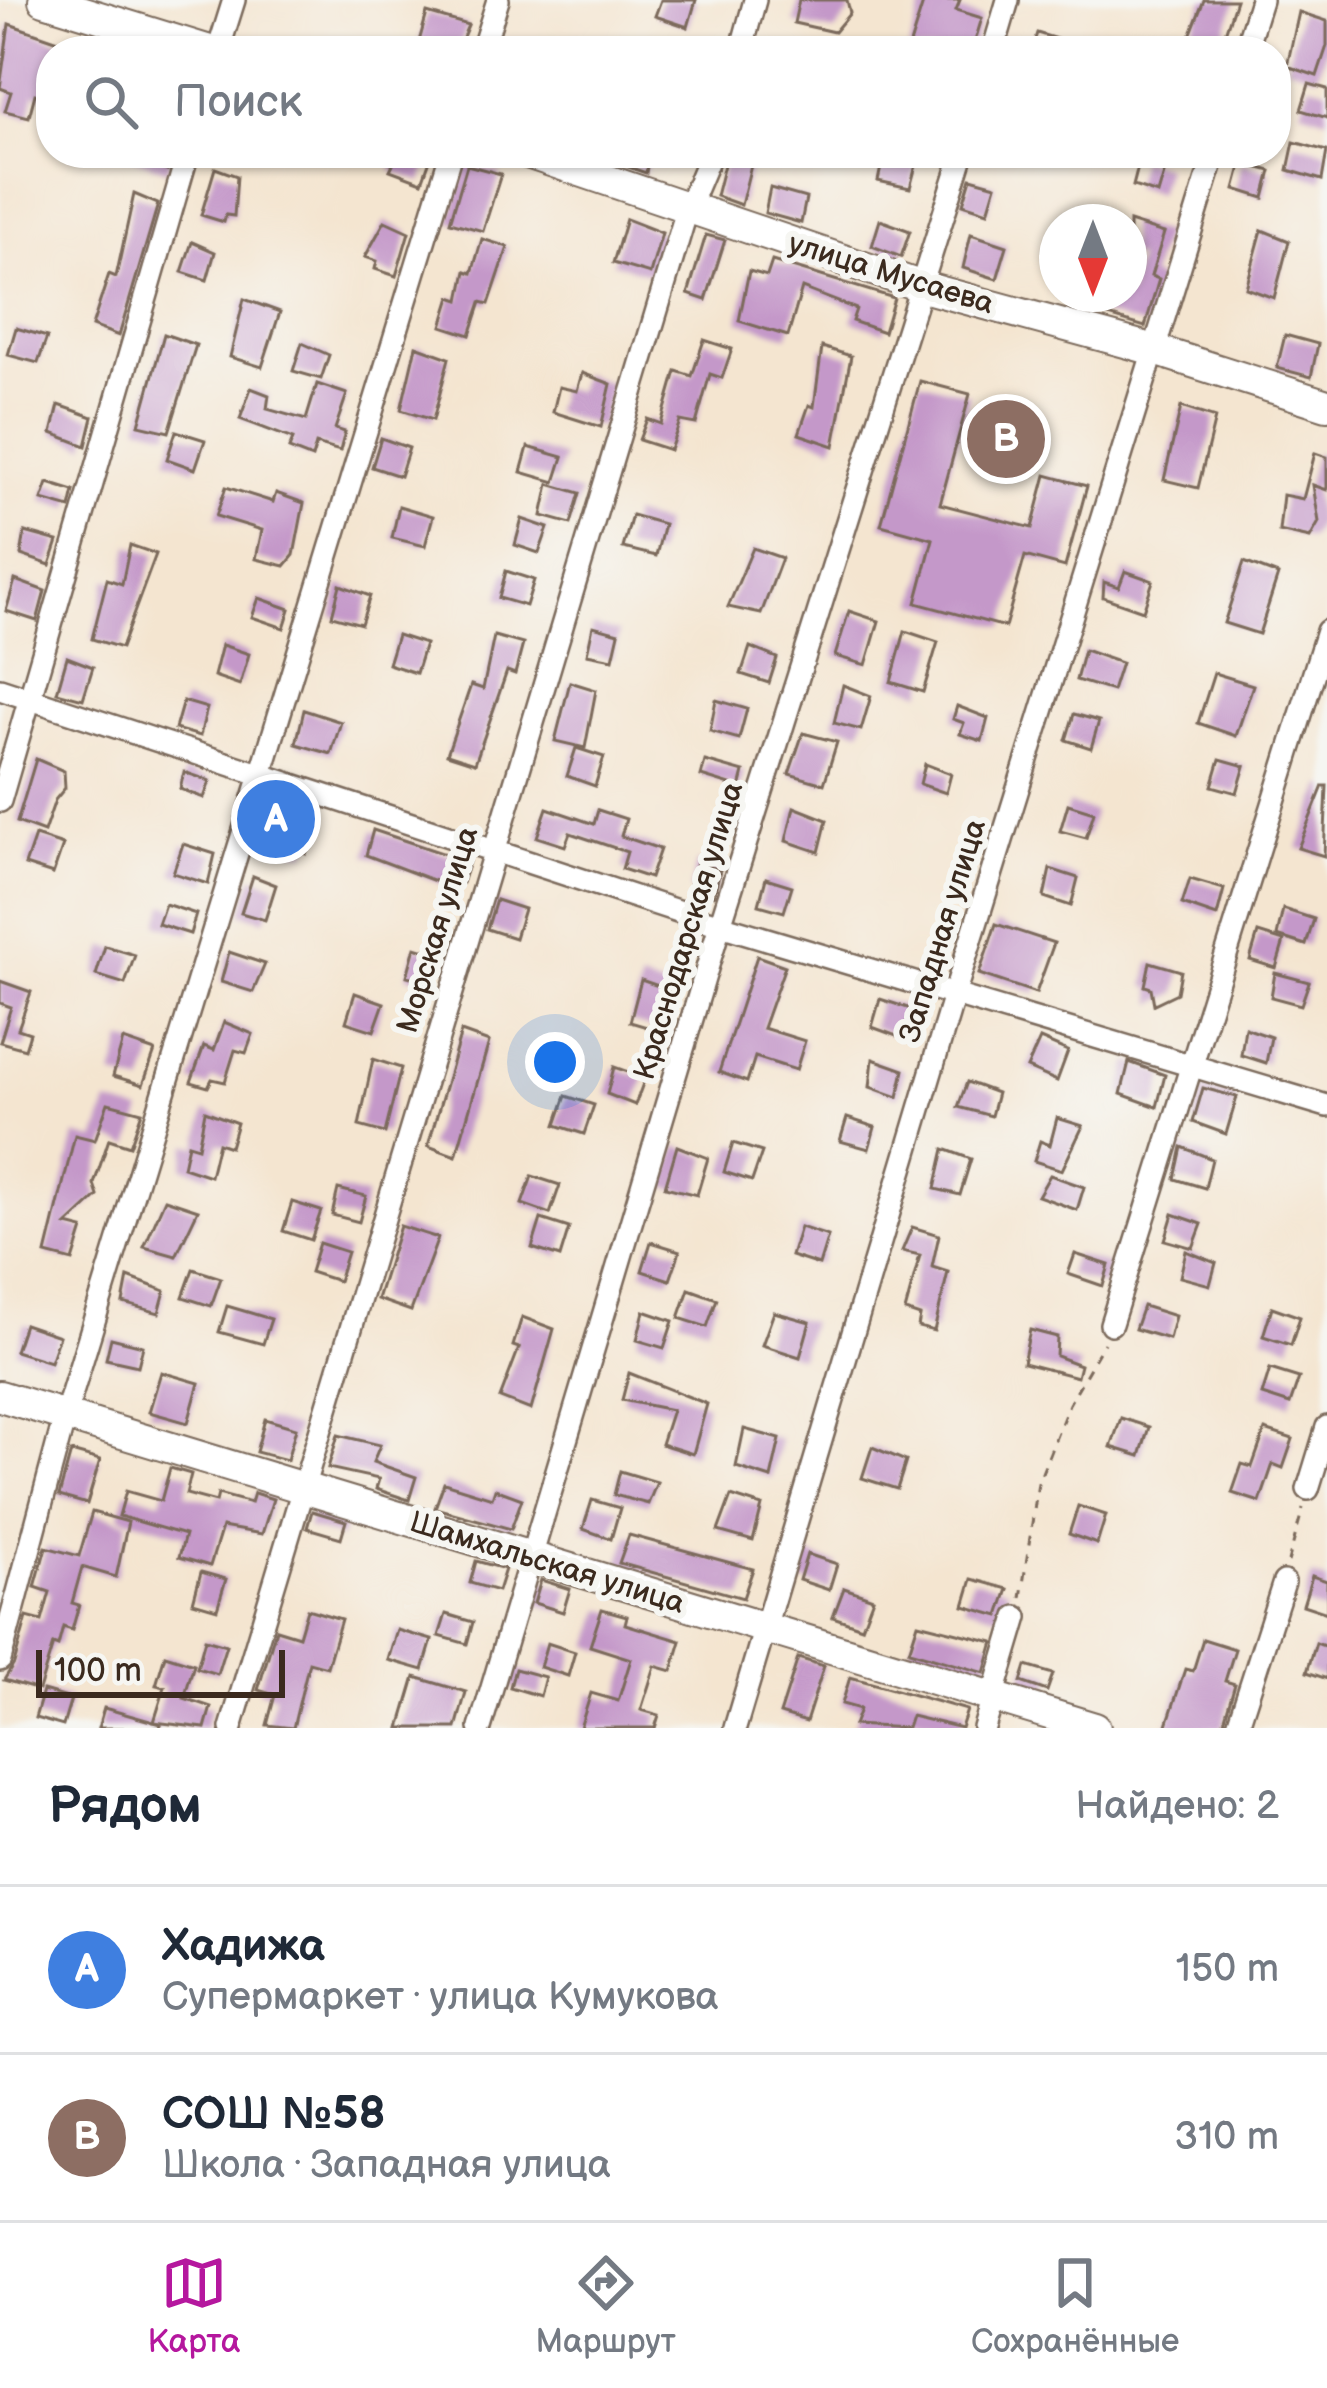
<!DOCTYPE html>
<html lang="ru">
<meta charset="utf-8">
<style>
:root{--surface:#fff;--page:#f6f6f7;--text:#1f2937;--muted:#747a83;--line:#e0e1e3;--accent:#b5179e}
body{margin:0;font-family:"Balsamiq Sans",sans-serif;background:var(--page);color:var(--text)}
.compass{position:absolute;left:1039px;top:204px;width:108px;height:108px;border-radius:50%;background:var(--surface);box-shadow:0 3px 9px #0004;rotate:180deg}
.scale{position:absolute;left:36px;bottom:30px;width:249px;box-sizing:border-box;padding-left:12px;border:6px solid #3b2a1e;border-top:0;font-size:33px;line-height:42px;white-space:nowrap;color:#3b2a1e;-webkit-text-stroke:9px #f6f6f2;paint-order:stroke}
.you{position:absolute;left:555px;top:1062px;width:42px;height:42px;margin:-30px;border:9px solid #fff;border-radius:50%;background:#1a73e8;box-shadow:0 0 0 18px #1a73e833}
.badge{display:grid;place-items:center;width:78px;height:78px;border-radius:50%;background:var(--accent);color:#fff;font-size:39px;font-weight:700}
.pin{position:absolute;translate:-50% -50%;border:6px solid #fff;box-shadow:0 3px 12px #0006}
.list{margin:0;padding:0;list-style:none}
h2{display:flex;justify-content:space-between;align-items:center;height:156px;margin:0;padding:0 48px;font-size:51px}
h2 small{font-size:39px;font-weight:400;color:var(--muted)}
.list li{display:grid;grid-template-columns:78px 1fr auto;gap:36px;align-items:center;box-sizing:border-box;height:168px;padding:0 48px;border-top:3px solid var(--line)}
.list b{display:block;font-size:45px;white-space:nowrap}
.list p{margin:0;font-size:39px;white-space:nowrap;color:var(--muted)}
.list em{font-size:39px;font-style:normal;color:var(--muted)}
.icon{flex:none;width:66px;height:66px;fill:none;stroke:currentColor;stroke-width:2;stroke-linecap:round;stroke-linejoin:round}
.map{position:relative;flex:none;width:1327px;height:1728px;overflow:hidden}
.search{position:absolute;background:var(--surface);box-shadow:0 3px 9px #0004;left:36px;right:36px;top:36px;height:132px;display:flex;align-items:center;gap:30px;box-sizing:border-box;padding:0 42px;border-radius:48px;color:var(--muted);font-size:45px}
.sheet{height:492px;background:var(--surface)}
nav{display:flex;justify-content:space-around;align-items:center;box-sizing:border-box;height:168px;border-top:3px solid var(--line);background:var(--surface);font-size:33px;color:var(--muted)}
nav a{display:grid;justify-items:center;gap:6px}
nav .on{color:var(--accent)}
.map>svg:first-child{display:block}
.building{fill:#c498c9}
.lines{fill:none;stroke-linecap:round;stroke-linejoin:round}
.street-casing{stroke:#7c6b5c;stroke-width:26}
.secondary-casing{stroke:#7c6b5c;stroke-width:34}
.path{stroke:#7c6b5c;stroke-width:3;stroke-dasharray:9 9;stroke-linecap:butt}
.street{stroke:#fff;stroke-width:21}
.secondary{stroke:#fff;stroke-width:30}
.labels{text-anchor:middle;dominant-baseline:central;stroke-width:12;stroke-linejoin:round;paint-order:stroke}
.street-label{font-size:30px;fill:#3b2a1e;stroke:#f6f6f2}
</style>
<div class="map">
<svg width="1327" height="1728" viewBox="0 0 1327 1728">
<rect width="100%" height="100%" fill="#f6f6f2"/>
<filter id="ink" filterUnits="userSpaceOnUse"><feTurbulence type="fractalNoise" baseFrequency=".00833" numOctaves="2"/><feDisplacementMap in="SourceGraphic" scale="24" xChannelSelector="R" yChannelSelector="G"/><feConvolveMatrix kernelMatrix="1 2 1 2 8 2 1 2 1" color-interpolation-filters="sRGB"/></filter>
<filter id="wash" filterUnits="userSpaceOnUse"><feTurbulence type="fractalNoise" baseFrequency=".004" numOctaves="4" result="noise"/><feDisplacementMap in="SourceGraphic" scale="48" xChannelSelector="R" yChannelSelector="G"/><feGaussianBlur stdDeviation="2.7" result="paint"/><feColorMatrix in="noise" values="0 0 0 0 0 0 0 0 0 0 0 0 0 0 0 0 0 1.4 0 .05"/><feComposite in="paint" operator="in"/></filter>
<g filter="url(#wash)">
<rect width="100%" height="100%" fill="#f4e5d0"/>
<g id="blocks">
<!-- building -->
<g class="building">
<polygon points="661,0 696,0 688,27 655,16"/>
<polygon points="799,0 847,0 850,13 834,32 794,23"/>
<polygon points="924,0 960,0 956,10 982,18 972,51 908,51"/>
<polygon points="1204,0 1236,0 1219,51 1184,51"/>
<polygon points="1299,12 1327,21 1327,46 1317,76 1287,66"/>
<polygon points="427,13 468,25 457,51 418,45"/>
<polygon points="9,24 82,49 51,51 51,98 35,94 29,117 5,111 11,92 0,88"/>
<polygon points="1037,33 1086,48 1085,51 1031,51"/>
<polygon points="1309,84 1327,89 1327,118 1301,110"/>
<polygon points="1294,142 1327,151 1322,180 1288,170"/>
<polygon points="120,153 172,153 167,171"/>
<polygon points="368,153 421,153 431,157 422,182 390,170 393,164"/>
<polygon points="588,153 624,153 648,160 646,173"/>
<polygon points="727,153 754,153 741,205 716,196"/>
<polygon points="884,153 917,162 910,188 878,181"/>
<polygon points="1140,159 1166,167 1158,194 1133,186"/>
<polygon points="1242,163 1271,171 1264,198 1235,189"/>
<polygon points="467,165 501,174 483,231 450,222"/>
<polygon points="215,168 237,176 234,216 226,215 224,222 201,215"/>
<polygon points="971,178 996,185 988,212 963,204"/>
<polygon points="770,188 806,198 801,223 765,213"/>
<polygon points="134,194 158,204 119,336 92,326 109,274 116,277"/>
<polygon points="626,219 662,233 650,274 613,263"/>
<polygon points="880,220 910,231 901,257 872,246"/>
<polygon points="385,221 409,232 396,276 375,269 377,261 365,257"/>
<polygon points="1129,222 1164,233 1151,276 1159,279 1145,327 1082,308 1086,294 1129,294 1138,258 1129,256"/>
<polygon points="1262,230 1289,241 1274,298 1246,288"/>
<polygon points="971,234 1007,246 997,279 963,268"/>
<polygon points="706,235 725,240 706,300 688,294"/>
<polygon points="482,239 508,247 489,304 481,302 470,335 442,326 451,297 460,300 466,271 472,273"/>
<polygon points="192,242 215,252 207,280 182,272"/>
<polygon points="772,261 894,298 884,332 852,321 856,309 802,288 788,336 739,321 749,271 767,276"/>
<polygon points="244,299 280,312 262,367 230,357"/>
<polygon points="16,328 47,337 38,363 8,355"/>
<polygon points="164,334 196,345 169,432 139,425"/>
<polygon points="1285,335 1318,344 1311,377 1277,368"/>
<polygon points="704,340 732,349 722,378 710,374 696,424 680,421 670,450 639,440 647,419 661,424 676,371 692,376"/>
<polygon points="302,343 329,355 321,379 293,371"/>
<polygon points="416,346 449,358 433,420 401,410"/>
<polygon points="822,347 851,356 834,446 799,434 809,405 814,407"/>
<polygon points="582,373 611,384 601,427 553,412 559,387 577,391"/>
<polygon points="920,381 970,394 940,504 1032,528 1046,475 1087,486 1065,567 1025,556 1005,627 916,603 933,539 881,525"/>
<polygon points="317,384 347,394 335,429 345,432 340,451 316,444 312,458 289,449 293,439 240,419 251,388 269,395 267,409 306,420"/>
<polygon points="59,405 93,417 86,446 52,433"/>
<polygon points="1181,407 1215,418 1198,488 1164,480"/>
<polygon points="176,431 205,440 195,469 167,459"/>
<polygon points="381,438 409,448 400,476 372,467"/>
<polygon points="528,447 563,457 555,482 521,472"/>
<polygon points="1315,453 1327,457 1327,490 1313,485 1319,522 1310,538 1279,531 1283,495 1303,499"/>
<polygon points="48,483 74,491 70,508 42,500"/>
<polygon points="549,484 580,493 571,524 542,516"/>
<polygon points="226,487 273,502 276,493 304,503 294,555 285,566 256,559 262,530 216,516"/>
<polygon points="399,506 433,516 425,546 392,538"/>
<polygon points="632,515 664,524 656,556 623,548"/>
<polygon points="522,519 548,528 539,553 515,545"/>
<polygon points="25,532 58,541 50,565 21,555"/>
<polygon points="130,545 156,554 121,648 92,639 107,579 122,584"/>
<polygon points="753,548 782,558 761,614 728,607"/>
<polygon points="1244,562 1278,575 1259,634 1224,623"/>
<polygon points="506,571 534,580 526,606 499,598"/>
<polygon points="1125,571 1153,581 1143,611 1103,597 1104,582 1119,587"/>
<polygon points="15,580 45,591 37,621 6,611"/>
<polygon points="340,585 370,596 361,624 332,616"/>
<polygon points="259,598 290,609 284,628 252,617"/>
<polygon points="849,611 879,621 866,665 835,656"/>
<polygon points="593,626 619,633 613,659 587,654"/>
<polygon points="905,631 938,642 923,692 891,682"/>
<polygon points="397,635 425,644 416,673 388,664"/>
<polygon points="494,636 523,644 515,674 507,671 475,763 447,754 471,685 483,689"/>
<polygon points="222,645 249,654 240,685 214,676"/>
<polygon points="750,647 777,658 769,683 741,674"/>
<polygon points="1084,650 1121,663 1112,691 1076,680"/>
<polygon points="67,657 93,667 83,699 57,692"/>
<polygon points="1214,673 1253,685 1236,736 1198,723"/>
<polygon points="570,682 596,690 585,748 555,741"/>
<polygon points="843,685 871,696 861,730 834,723"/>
<polygon points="716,700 747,709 739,739 710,731"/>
<polygon points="183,701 207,708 200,736 175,729"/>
<polygon points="957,706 988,718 982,741 960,734 964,723 953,719"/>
<polygon points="304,710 341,722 331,754 296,744"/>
<polygon points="1074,714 1099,721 1091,748 1066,740"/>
<polygon points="803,733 837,742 824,784 789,774"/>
<polygon points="576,748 604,757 595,786 567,776"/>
<polygon points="36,759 64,771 65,788 55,800 44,832 17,822"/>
<polygon points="1220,759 1245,766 1237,793 1212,786"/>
<polygon points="705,761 744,772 740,788 701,776"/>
<polygon points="925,764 951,774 946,793 920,784"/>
<polygon points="184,772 210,781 204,798 180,789"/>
<polygon points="1323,786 1327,786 1324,856 1298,848"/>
<polygon points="282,803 318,817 306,854 287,849 290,839 272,832"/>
<polygon points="1068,804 1094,812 1086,838 1060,831"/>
<polygon points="794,807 827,820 819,852 786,841"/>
<polygon points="547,808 594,824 598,810 626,819 621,836 660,849 650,878 622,869 627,852 570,833 565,846 537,837"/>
<polygon points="373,830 469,862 462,883 451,879 448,886 366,855"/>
<polygon points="35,836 63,845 53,874 25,865"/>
<polygon points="183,844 215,854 208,884 173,873"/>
<polygon points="697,862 720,870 714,896 689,889"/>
<polygon points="1050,869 1078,878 1071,906 1044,897"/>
<polygon points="253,876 276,885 265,920 241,913"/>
<polygon points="766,878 792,886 784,912 759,905"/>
<polygon points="1190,879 1224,889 1217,916 1182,904"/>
<polygon points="496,900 524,909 515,938 487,929"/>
<polygon points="165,904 196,914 190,934 158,924"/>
<polygon points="1283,909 1314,919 1306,945 1277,936"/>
<polygon points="996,924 1054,943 1036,993 979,974"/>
<polygon points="1258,933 1284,941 1276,968 1250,960"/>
<polygon points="105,946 135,955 125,984 96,975"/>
<polygon points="415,947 438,954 430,982 407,976"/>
<polygon points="229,952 265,964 253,992 221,982"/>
<polygon points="757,956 785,966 763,1028 805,1041 796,1070 755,1057 747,1082 719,1072"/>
<polygon points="1150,962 1181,971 1177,993 1154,1004 1151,988 1145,986"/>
<polygon points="1275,973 1309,982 1301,1005 1271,997"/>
<polygon points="641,980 670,990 657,1030 630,1022"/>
<polygon points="0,981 31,992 18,1029 30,1033 25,1049 0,1042 11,1007 0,1003"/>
<polygon points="355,993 384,1003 374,1031 346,1022"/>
<polygon points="880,999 911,1009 902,1038 872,1027"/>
<polygon points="224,1022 253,1034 246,1053 235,1050 225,1082 212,1079 208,1087 191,1082 204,1046 214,1050"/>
<polygon points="1245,1028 1271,1037 1266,1063 1241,1055"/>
<polygon points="461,1032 489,1042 456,1156 428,1146"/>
<polygon points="1040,1039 1068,1051 1057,1081 1027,1068"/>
<polygon points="123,1040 155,1051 143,1085 113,1076"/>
<polygon points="373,1059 401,1068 385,1133 359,1126"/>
<polygon points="873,1059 904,1070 898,1097 870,1087"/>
<polygon points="1129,1062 1165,1075 1157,1107 1121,1094"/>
<polygon points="614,1067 645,1078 635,1105 607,1094"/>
<polygon points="967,1082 997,1093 991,1116 958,1107"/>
<polygon points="1203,1088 1237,1097 1226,1134 1193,1122"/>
<polygon points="566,1096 594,1105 584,1134 556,1125"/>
<polygon points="108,1103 142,1112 130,1146 109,1139 94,1184 98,1196 67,1225 83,1229 73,1261 46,1254 75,1135 95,1140"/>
<polygon points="205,1111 237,1123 230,1147 218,1143 210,1176 183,1167 188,1144 198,1147"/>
<polygon points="847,1118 875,1127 869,1149 840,1141"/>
<polygon points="1057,1118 1083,1126 1062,1170 1034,1161 1040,1141 1050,1145"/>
<polygon points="733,1143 762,1152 752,1181 724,1172"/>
<polygon points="677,1146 708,1158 697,1195 665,1187"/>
<polygon points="1182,1147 1212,1159 1205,1188 1175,1179"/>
<polygon points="944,1149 971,1159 960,1195 935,1189"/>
<polygon points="1050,1175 1084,1187 1077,1210 1038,1196"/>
<polygon points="532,1176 560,1185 550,1214 522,1204"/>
<polygon points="338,1189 366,1196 359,1222 332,1215"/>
<polygon points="165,1199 198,1210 176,1256 144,1247"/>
<polygon points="292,1202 321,1211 311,1240 283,1231"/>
<polygon points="1173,1214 1202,1224 1193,1248 1165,1240"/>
<polygon points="541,1219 569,1228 560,1257 532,1248"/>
<polygon points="400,1226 438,1238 411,1311 377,1299"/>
<polygon points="800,1227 828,1236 819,1265 791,1256"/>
<polygon points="912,1227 939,1235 932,1267 948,1272 934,1331 918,1327 920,1316 905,1311 920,1255 902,1251"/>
<polygon points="651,1242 680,1251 670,1280 642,1271"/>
<polygon points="319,1243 347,1252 338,1281 310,1272"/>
<polygon points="1186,1251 1216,1263 1210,1285 1180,1277"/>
<polygon points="1075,1254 1109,1265 1103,1286 1068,1274"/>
<polygon points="193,1269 221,1278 211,1306 183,1297"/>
<polygon points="128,1277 165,1291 159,1313 123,1303"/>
<polygon points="689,1289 717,1299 707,1327 679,1318"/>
<polygon points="227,1306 271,1319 263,1344 219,1332"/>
<polygon points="1143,1306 1175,1316 1169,1339 1135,1329"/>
<polygon points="1272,1307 1300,1317 1291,1345 1263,1336"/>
<polygon points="644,1311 673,1321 664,1348 637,1340"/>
<polygon points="774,1312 810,1322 800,1357 762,1345"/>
<polygon points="522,1317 554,1329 531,1410 500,1398 519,1348 513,1346"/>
<polygon points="24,1324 59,1336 50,1362 15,1351"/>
<polygon points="1030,1330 1057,1337 1056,1356 1080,1365 1077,1377 1023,1363"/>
<polygon points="111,1338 143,1346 138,1366 106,1359"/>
<polygon points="1270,1369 1299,1378 1290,1404 1262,1395"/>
<polygon points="161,1372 199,1383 188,1423 149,1412"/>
<polygon points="629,1373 707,1404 693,1454 661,1444 672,1410 622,1400"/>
<polygon points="1121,1418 1149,1427 1140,1456 1111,1447"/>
<polygon points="265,1419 296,1428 287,1460 256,1452"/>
<polygon points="744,1429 780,1439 771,1478 736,1467"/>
<polygon points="1265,1430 1293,1439 1283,1468 1273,1464 1260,1502 1232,1493 1242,1464 1252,1467"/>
<polygon points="338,1435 380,1445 373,1462 416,1477 409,1500 376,1489 379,1479 328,1468"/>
<polygon points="872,1447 906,1461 897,1489 862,1478"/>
<polygon points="71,1452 100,1460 87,1504 59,1496"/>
<polygon points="170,1468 191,1474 186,1494 216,1502 218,1494 251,1503 254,1493 273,1499 262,1534 222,1527 210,1566 179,1557 185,1535 119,1516 126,1491 161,1501"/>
<polygon points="620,1471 657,1482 648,1504 614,1495"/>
<polygon points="444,1483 492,1498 495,1489 522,1499 511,1529 435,1508"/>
<polygon points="731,1496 762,1506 753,1541 718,1531"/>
<polygon points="592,1500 620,1508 611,1539 583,1529"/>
<polygon points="1078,1506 1106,1515 1097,1544 1069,1534"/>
<polygon points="312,1511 346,1521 341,1538 307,1528"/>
<polygon points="92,1512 128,1522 116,1577 82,1567 72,1603 79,1605 72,1630 63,1627 58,1646 53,1644 39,1690 4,1680 14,1664 27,1617 42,1621 50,1592 35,1587 46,1547 79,1556"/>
<polygon points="629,1535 753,1569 743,1598 619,1563"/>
<polygon points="807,1554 837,1564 829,1590 799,1580"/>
<polygon points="476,1561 505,1569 498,1591 470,1583"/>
<polygon points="201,1572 226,1579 217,1609 193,1602"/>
<polygon points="1312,1576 1327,1581 1327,1613 1303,1605"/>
<polygon points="972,1579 1008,1589 999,1616 964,1606"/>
<polygon points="541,1580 570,1589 563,1612 534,1603"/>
<polygon points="844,1588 873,1598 862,1627 833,1617"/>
<polygon points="307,1609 341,1619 327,1667 309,1662 293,1728 267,1725 275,1695 258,1690 276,1629 299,1636"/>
<polygon points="602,1609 627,1616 625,1624 681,1641 672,1671 655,1666 641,1710 659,1715 655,1728 580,1728 591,1693 618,1701 631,1659 590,1646"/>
<polygon points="446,1614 473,1622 467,1644 439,1636"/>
<polygon points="918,1623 994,1642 985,1673 909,1651"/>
<polygon points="397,1630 432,1640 423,1670 388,1660"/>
<polygon points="205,1639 226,1645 217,1674 197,1668"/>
<polygon points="1203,1639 1235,1649 1225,1681 1235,1684 1222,1728 1166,1728 1185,1669 1193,1671"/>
<polygon points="547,1643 575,1652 568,1676 540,1667"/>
<polygon points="1316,1643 1327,1647 1327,1679 1307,1672"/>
<polygon points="165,1655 194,1664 184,1698 211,1707 205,1728 154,1722 165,1687 156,1685"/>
<polygon points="798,1658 824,1666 806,1722 780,1714"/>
<polygon points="1026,1666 1053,1674 1047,1691 1021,1682"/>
<polygon points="515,1669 545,1677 540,1696 510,1687"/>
<polygon points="415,1677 466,1692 456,1728 400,1728"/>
<polygon points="850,1677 967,1710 961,1728 911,1716 907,1728 854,1725 860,1709 842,1704"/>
<polygon points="43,1691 71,1699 63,1726 35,1718"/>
<polygon points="104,1708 161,1724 160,1728 98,1728"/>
</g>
</g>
</g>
<g filter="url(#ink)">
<use href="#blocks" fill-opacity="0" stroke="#7c6b5c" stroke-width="3"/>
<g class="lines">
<!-- street casing -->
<g class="street-casing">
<g id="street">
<polyline points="218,51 234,0"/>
<polyline points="482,51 498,0"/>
<polyline points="741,51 755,0"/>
<polyline points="993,51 1008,0"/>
<polyline points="1245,51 1261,0"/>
<polyline points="0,689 720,925 1327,1106"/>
<polyline points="0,801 188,153"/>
<polyline points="1111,1324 1327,631"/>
<polyline points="1308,1489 1327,1427"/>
<polyline points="0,1660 65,1416 451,153"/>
<polyline points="231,1728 687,210 711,153"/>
<polyline points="480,1728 720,925 963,153"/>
<polyline points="735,1728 954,995 1215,153"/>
<polyline points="984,1728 1017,1617"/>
<polyline points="1237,1728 1284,1582"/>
</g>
</g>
<!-- secondary casing -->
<g class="secondary-casing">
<g id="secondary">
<polyline points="44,0 210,51"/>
<polyline points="527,153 923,287 1155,350 1327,405"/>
<polyline points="0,1396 1095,1728"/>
</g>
</g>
<!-- path -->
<g class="path">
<polyline points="1288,1562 1303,1508"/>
<polyline points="1021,1598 1038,1483 1069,1404 1104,1343"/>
</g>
<!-- street -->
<use href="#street" class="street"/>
<!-- secondary -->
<use href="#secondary" class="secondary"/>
</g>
</g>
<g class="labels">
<!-- street labels -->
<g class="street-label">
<text transform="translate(891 274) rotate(17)">улица Мусаева</text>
<text transform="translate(438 930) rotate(-73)">Морская улица</text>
<text transform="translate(689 931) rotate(-73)">Краснодарская улица</text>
<text transform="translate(943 931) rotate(-73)">Западная улица</text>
<text transform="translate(547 1563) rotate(17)">Шамхальская улица</text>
</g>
</g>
</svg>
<svg class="compass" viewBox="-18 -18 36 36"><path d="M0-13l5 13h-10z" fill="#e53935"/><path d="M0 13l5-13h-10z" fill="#747a83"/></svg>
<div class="scale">100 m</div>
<div class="you"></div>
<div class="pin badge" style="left:276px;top:819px;background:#3f7fe0">A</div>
<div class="pin badge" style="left:1006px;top:439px;background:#8d6e63">B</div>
<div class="search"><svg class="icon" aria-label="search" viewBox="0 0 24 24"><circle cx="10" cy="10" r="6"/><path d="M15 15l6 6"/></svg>Поиск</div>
</div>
<section class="sheet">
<h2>Рядом<small>Найдено: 2</small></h2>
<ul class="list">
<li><span class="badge" style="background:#3f7fe0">A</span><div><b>Хадижа</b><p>Супермаркет · улица Кумукова</p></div><em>150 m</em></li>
<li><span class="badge" style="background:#8d6e63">B</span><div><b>СОШ №58</b><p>Школа · Западная улица</p></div><em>310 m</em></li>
</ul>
</section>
<nav>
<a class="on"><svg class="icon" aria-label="map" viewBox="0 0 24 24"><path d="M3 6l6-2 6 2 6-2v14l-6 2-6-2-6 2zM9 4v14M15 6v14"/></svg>Карта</a>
<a><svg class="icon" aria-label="directions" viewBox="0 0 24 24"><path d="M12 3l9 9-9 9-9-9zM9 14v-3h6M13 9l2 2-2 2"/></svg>Маршрут</a>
<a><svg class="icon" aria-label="saved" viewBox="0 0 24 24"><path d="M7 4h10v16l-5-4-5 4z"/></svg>Сохранённые</a>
</nav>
